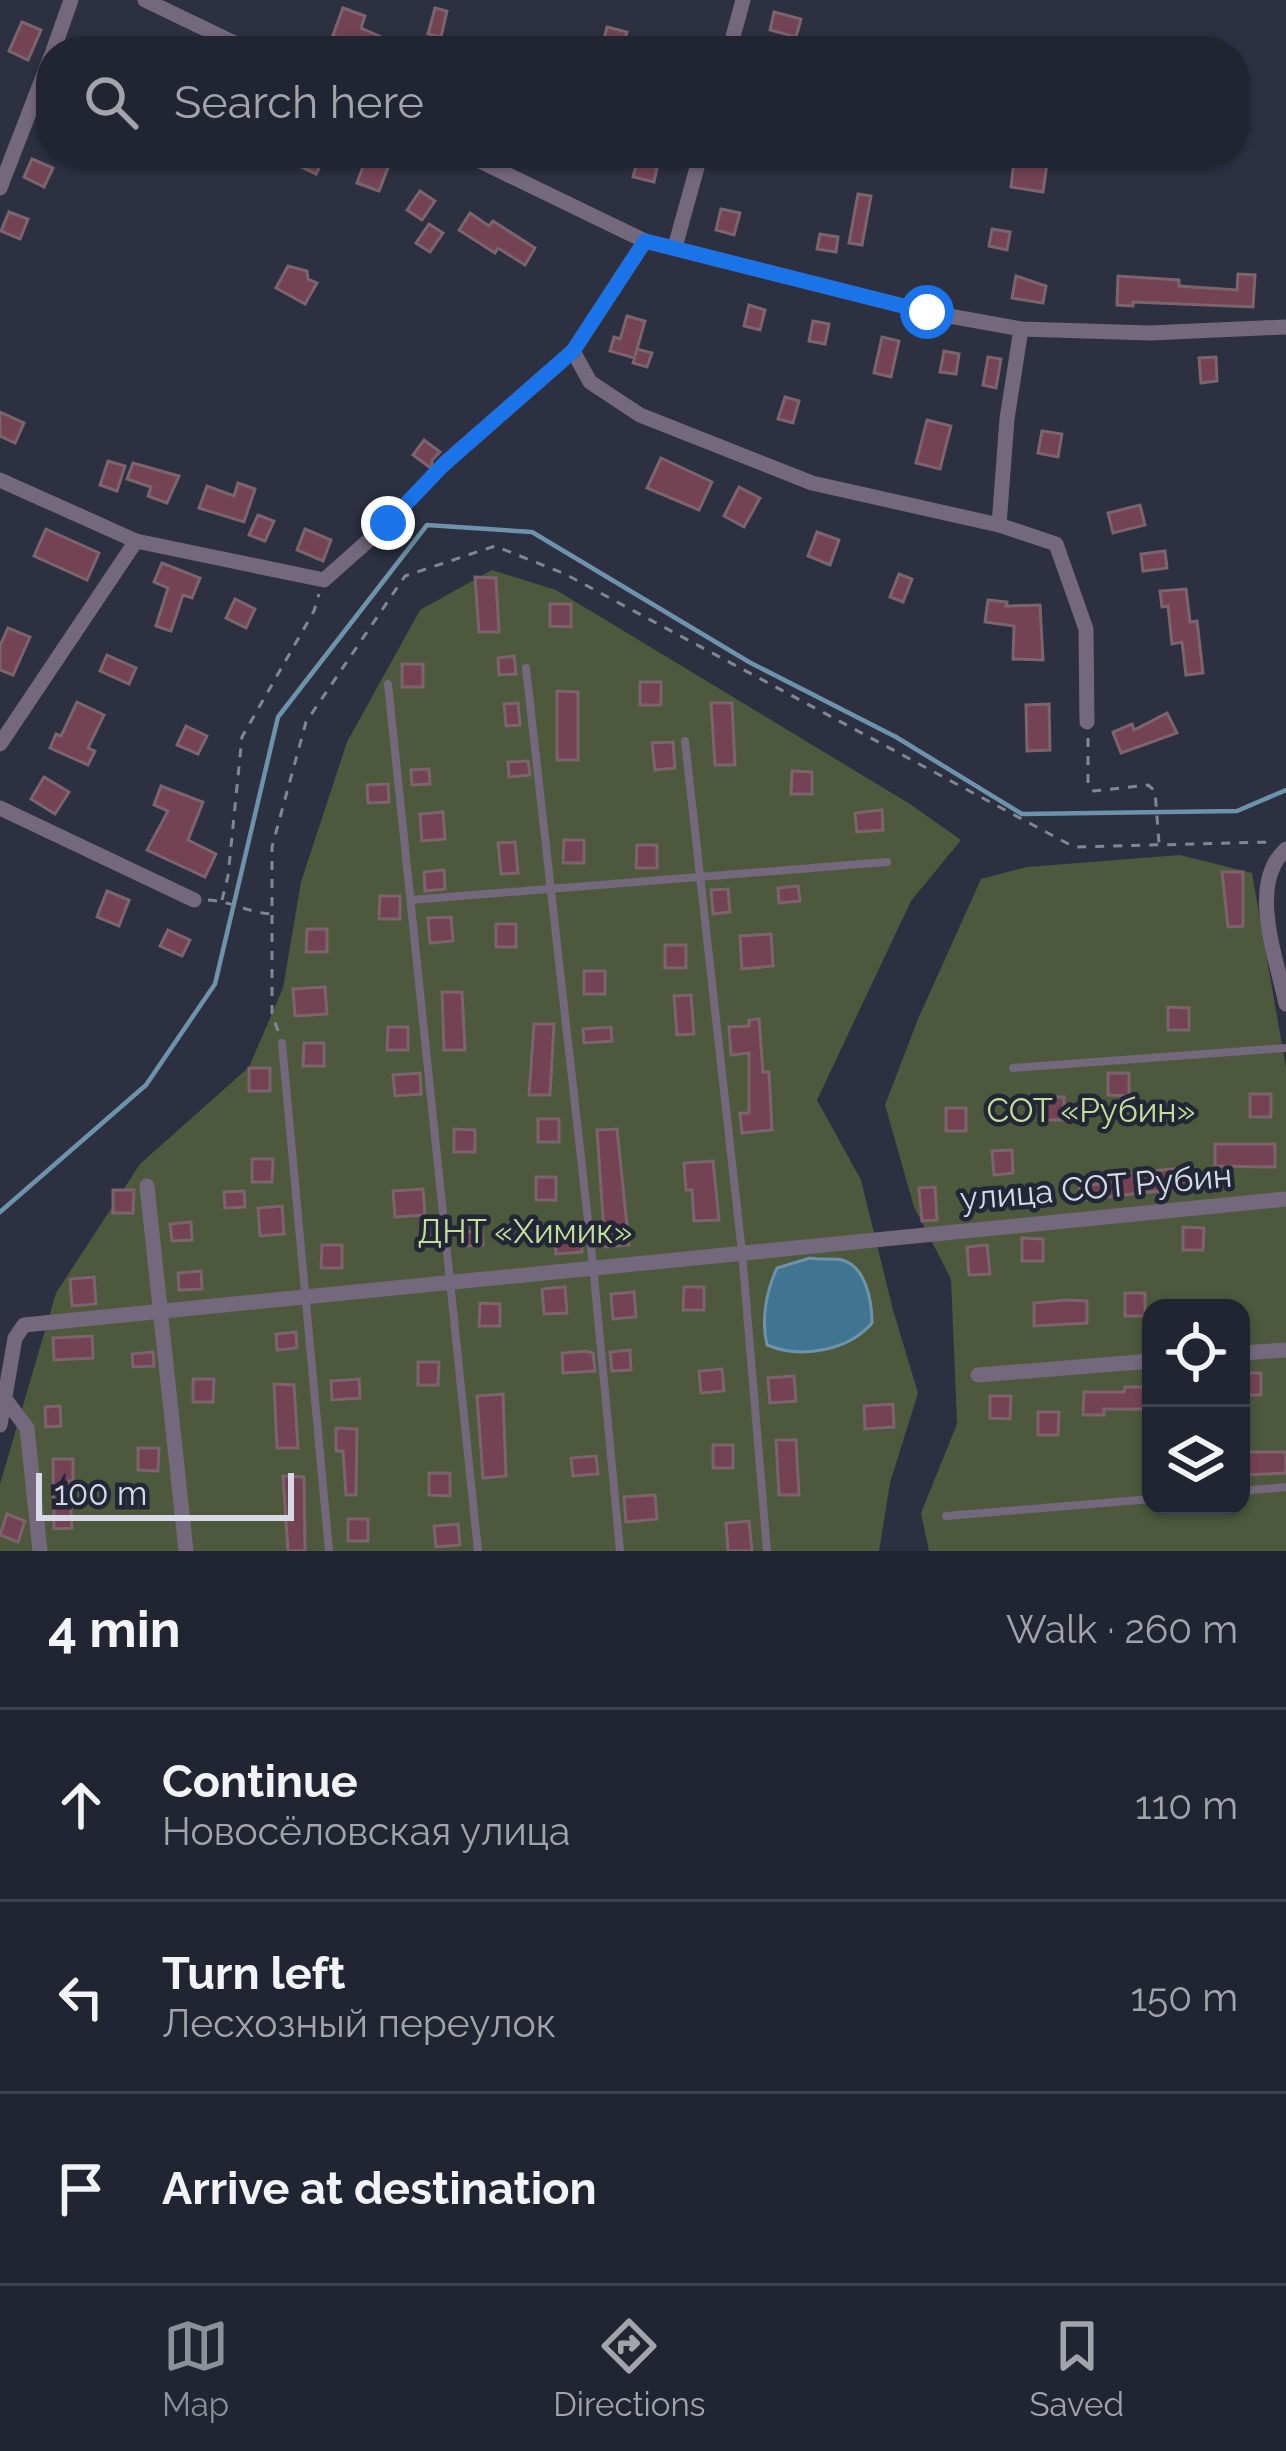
<!DOCTYPE html>
<meta charset="utf-8">
<style>
:root{--surface:#212431;--page:#292c39;--text:#f1f3f6;--muted:#a2a4ab;--line:#3e414d;--accent:#8c9099}
body{margin:0;font-family:Raleway,sans-serif;background:var(--page);color:var(--text)}
.controls{position:absolute;right:36px;bottom:36px;display:grid;overflow:hidden;border-radius:24px;box-shadow:0 3px 9px #0004}
.controls button{width:108px;height:108px;display:grid;place-items:center;padding:0;border:0;border-bottom:3px solid var(--line);background:var(--surface);color:var(--text);font:60px sans-serif}
.scale{position:absolute;left:36px;bottom:30px;width:258px;box-sizing:border-box;padding-left:12px;border:6px solid #d7dae6;border-top:0;font-size:33px;line-height:42px;white-space:nowrap;color:#d7dae6;-webkit-text-stroke:9px #222637;paint-order:stroke}
.stop{position:absolute;width:36px;height:36px;margin:-27px;border:9px solid #1a73e8;border-radius:50%;background:#fff}
.stop.end{background:#1a73e8;border-color:#fff;box-shadow:0 3px 12px #0008}
.list{margin:0;padding:0;list-style:none}
h2{display:flex;justify-content:space-between;align-items:center;height:156px;margin:0;padding:0 48px;font-size:51px}
h2 small{font-size:39px;font-weight:400;color:var(--muted)}
.list li{display:grid;grid-template-columns:78px 1fr auto;gap:36px;align-items:center;box-sizing:border-box;height:192px;padding:0 48px;border-top:3px solid var(--line)}
.list b{display:block;font-size:45px;white-space:nowrap}
.list p{margin:0;font-size:39px;white-space:nowrap;color:var(--muted)}
.list em{font-size:39px;font-style:normal;color:var(--muted)}
.icon{flex:none;width:66px;height:66px;fill:none;stroke:currentColor;stroke-width:2;stroke-linecap:round;stroke-linejoin:round}
.map{position:relative;flex:none;width:1286px;height:1551px;overflow:hidden}
.search{position:absolute;background:var(--surface);box-shadow:0 3px 9px #0004;left:36px;right:36px;top:36px;height:132px;display:flex;align-items:center;gap:30px;box-sizing:border-box;padding:0 42px;border-radius:48px;color:var(--muted);font-size:45px}
.sheet{height:732px;background:var(--surface)}
nav{display:flex;justify-content:space-around;align-items:center;box-sizing:border-box;height:168px;border-top:3px solid var(--line);background:var(--surface);font-size:33px;color:var(--muted)}
nav a{display:grid;justify-items:center;gap:6px}
nav .on{color:var(--accent)}
.map>svg:first-child{display:block}
.green{fill:#4d583d;fill-rule:evenodd}
.water{fill:#407490;stroke:#6d93aa;stroke-width:3}
.lines{fill:none;stroke-linecap:round;stroke-linejoin:round}
.stream{stroke:#6d93aa;stroke-width:4.5}
.building{fill:#734253;stroke:#7b646b;stroke-width:3}
.path{stroke:#828694;stroke-width:3;stroke-dasharray:9 9;stroke-linecap:butt}
.service{stroke:#74697c;stroke-width:8}
.minor{stroke:#74697c;stroke-width:15}
.route{stroke:#1a73e8;stroke-width:15}
.labels{text-anchor:middle;dominant-baseline:central;stroke-width:9;stroke-linejoin:round;paint-order:stroke}
.park-label{font-size:33px;fill:#c3df96;stroke:#222637}
.street-label{font-size:33px;fill:#d7dae6;stroke:#222637}
</style>
<div class="map">
<svg width="1286" height="1551" viewBox="0 0 1286 1551">
<rect width="100%" height="100%" fill="#2c3041"/>
<!-- green -->
<g class="green">
<polygon points="492,570 556,590 910,804 961,840 911,901 817,1100 861,1180 893,1310 918,1393 890,1483 879,1551 0,1551 0,1484 56,1293 140,1164 249,1067 283,988 301,882 347,742 420,610"/>
<path d="M 1180,855 L 1252,873 L 1286,1068 L 1286,1551 L 929,1551 L 921,1513 L 957,1424 L 951,1279 L 914,1207 L 885,1105 L 918,1019 L 981,879 L 1027,867 ZM 1151,1308 L 1241,1308 L 1241,1506 L 1151,1506 Z"/>
</g>
<!-- water -->
<path class="water" d="M 810,1258 C 820,1260 832,1258 842,1260 C 866,1266 872,1302 872,1323 C 848,1351 801,1359 767,1345 C 761,1320 766,1292 777,1268 Z"/>
<g class="lines">
<!-- stream -->
<polyline class="stream" points="0,1212 146,1085 215,984 278,717 427,525 532,532 749,662 896,737 1022,814 1237,811 1286,790"/>
</g>
<!-- building -->
<g class="building">
<polygon points="343,8 365,16 361,28 413,51 368,51 333,35"/>
<polygon points="435,8 447,11 441,37 428,34"/>
<polygon points="774,12 801,19 796,37 770,30"/>
<polygon points="22,22 41,30 28,60 9,51"/>
<polygon points="607,27 627,32 622,51 601,51"/>
<polygon points="273,153 327,153 316,174"/>
<polygon points="1015,153 1048,156 1043,192 1011,187"/>
<polygon points="367,156 389,165 379,191 357,183"/>
<polygon points="32,159 53,168 44,187 24,177"/>
<polygon points="637,163 657,168 654,182 633,177"/>
<polygon points="420,191 435,201 422,220 407,210"/>
<polygon points="858,194 871,196 862,245 849,243"/>
<polygon points="721,209 740,213 734,235 716,230"/>
<polygon points="9,212 28,219 20,239 1,231"/>
<polygon points="470,213 489,226 493,221 535,248 525,265 498,248 495,253 459,230"/>
<polygon points="429,224 443,233 430,252 416,243"/>
<polygon points="992,229 1010,232 1007,250 989,246"/>
<polygon points="820,234 838,237 836,252 817,249"/>
<polygon points="288,266 307,271 308,279 317,283 305,304 276,288"/>
<polygon points="1238,274 1255,275 1253,307 1133,302 1133,306 1117,305 1118,276 1179,280 1179,286 1237,290"/>
<polygon points="1016,276 1046,286 1043,303 1012,298"/>
<polygon points="749,305 765,310 760,330 744,326"/>
<polygon points="627,316 645,321 635,356 637,349 652,353 647,367 633,363 635,358 610,351 614,337 620,339"/>
<polygon points="813,321 829,324 825,344 809,341"/>
<polygon points="882,337 899,341 891,377 874,373"/>
<polygon points="944,351 959,354 956,374 940,372"/>
<polygon points="988,357 1001,359 996,388 983,385"/>
<polygon points="1216,357 1217,381 1201,383 1199,358"/>
<polygon points="785,397 799,401 793,423 778,419"/>
<polygon points="0,412 24,423 15,443 0,436"/>
<polygon points="927,420 951,426 940,469 916,463"/>
<polygon points="1042,431 1062,434 1058,457 1038,453"/>
<polygon points="424,440 440,452 432,460 432,469 413,455"/>
<polygon points="661,458 712,482 699,510 647,488"/>
<polygon points="108,461 125,466 117,491 100,485"/>
<polygon points="133,463 179,476 167,503 148,496 151,487 127,479"/>
<polygon points="238,483 255,489 244,522 199,508 207,486 234,496"/>
<polygon points="739,487 760,498 744,527 724,516"/>
<polygon points="1140,505 1145,525 1113,533 1108,513"/>
<polygon points="258,515 274,521 265,541 249,535"/>
<polygon points="46,529 99,553 87,580 34,556"/>
<polygon points="305,529 331,540 323,561 297,550"/>
<polygon points="817,532 839,540 830,565 808,556"/>
<polygon points="1165,551 1167,568 1143,571 1141,554"/>
<polygon points="162,563 200,578 192,598 183,595 171,631 156,626 168,588 154,582"/>
<polygon points="899,574 912,579 903,602 890,597"/>
<polygon points="475,577 496,578 499,632 479,632"/>
<polygon points="1186,589 1190,622 1197,621 1203,673 1186,675 1182,642 1172,644 1168,606 1162,607 1160,591"/>
<polygon points="235,599 255,609 246,628 226,618"/>
<polygon points="988,600 1007,602 1006,606 1040,605 1043,660 1013,659 1014,626 985,622"/>
<polygon points="550,604 571,604 571,627 550,626"/>
<polygon points="8,628 30,637 13,675 0,670 0,646"/>
<polygon points="107,655 136,668 129,684 100,671"/>
<polygon points="514,656 516,674 499,675 498,658"/>
<rect x="402" y="664" width="21" height="23"/>
<rect x="640" y="682" width="21" height="23"/>
<polygon points="557,691 578,692 578,760 557,760"/>
<polygon points="77,702 104,715 88,748 95,751 88,765 50,748 56,734 61,736"/>
<polygon points="518,703 520,725 506,726 504,704"/>
<polygon points="711,703 732,703 735,765 715,765"/>
<polygon points="1049,704 1050,750 1027,751 1026,705"/>
<polygon points="1167,713 1177,733 1121,753 1113,732 1132,724 1134,730"/>
<polygon points="186,726 207,736 198,754 177,745"/>
<polygon points="673,742 675,768 655,770 652,743"/>
<polygon points="528,761 530,775 509,777 508,762"/>
<polygon points="429,769 430,784 412,785 411,770"/>
<polygon points="792,771 812,772 812,794 791,794"/>
<polygon points="44,777 69,792 55,814 31,799"/>
<polygon points="388,784 389,802 368,803 367,785"/>
<polygon points="161,786 203,802 188,840 216,854 205,877 147,850 168,811 154,805"/>
<polygon points="882,810 883,830 857,832 855,813"/>
<polygon points="443,812 445,839 422,841 420,814"/>
<polygon points="564,840 584,840 584,863 563,863"/>
<polygon points="515,842 518,873 501,874 498,843"/>
<polygon points="637,845 657,845 657,868 636,868"/>
<polygon points="444,870 445,889 425,891 424,872"/>
<polygon points="1222,872 1243,872 1243,926 1228,927"/>
<polygon points="798,886 800,901 779,903 778,888"/>
<polygon points="728,889 730,912 713,914 711,890"/>
<polygon points="107,891 129,900 119,926 97,917"/>
<polygon points="380,896 400,896 400,919 379,919"/>
<polygon points="451,917 453,941 430,943 428,918"/>
<rect x="496" y="924" width="20" height="23"/>
<polygon points="307,929 327,929 327,952 306,952"/>
<polygon points="168,930 190,940 182,956 160,946"/>
<polygon points="771,934 773,966 742,969 740,936"/>
<rect x="665" y="945" width="21" height="23"/>
<rect x="584" y="971" width="21" height="23"/>
<polygon points="325,987 327,1014 295,1016 293,989"/>
<polygon points="442,992 462,992 465,1050 444,1050"/>
<polygon points="691,995 694,1034 677,1035 674,996"/>
<polygon points="1168,1007 1189,1008 1189,1030 1168,1030"/>
<polygon points="759,1019 763,1072 769,1072 772,1130 742,1133 740,1113 749,1113 749,1053 731,1055 729,1027 749,1026 749,1020"/>
<polygon points="534,1024 554,1024 550,1095 529,1095"/>
<polygon points="388,1027 408,1027 408,1050 387,1050"/>
<polygon points="611,1027 612,1041 584,1043 583,1029"/>
<polygon points="304,1043 324,1043 324,1066 303,1066"/>
<rect x="249" y="1068" width="21" height="23"/>
<polygon points="420,1073 421,1094 395,1096 393,1075"/>
<polygon points="1108,1073 1129,1073 1129,1096 1108,1095"/>
<rect x="1250" y="1094" width="21" height="23"/>
<rect x="1043" y="1097" width="21" height="23"/>
<rect x="946" y="1108" width="20" height="23"/>
<rect x="538" y="1119" width="21" height="23"/>
<polygon points="454,1129 475,1130 475,1152 454,1152"/>
<polygon points="617,1129 629,1245 605,1247 597,1130"/>
<polygon points="1215,1144 1275,1144 1275,1167 1215,1166"/>
<polygon points="1012,1150 1013,1173 994,1175 992,1151"/>
<polygon points="252,1159 273,1159 272,1182 252,1182"/>
<polygon points="713,1161 719,1220 694,1221 692,1190 686,1190 684,1163"/>
<polygon points="1193,1167 1194,1187 1080,1200 1079,1186 1112,1183 1111,1175"/>
<rect x="536" y="1177" width="20" height="23"/>
<polygon points="935,1187 937,1220 922,1221 919,1188"/>
<polygon points="423,1189 425,1215 395,1217 393,1191"/>
<polygon points="113,1190 134,1190 133,1213 113,1213"/>
<polygon points="244,1191 245,1207 225,1208 224,1192"/>
<polygon points="282,1206 284,1234 260,1236 258,1208"/>
<polygon points="191,1222 192,1240 172,1241 170,1224"/>
<polygon points="1183,1227 1204,1228 1203,1250 1183,1250"/>
<polygon points="482,1231 483,1245 464,1246 463,1232"/>
<polygon points="582,1238 582,1252 556,1254 555,1239"/>
<polygon points="1022,1238 1043,1239 1043,1261 1022,1261"/>
<polygon points="322,1245 342,1245 342,1268 321,1268"/>
<polygon points="987,1245 990,1274 969,1275 967,1247"/>
<polygon points="201,1271 202,1289 179,1290 178,1273"/>
<polygon points="94,1277 96,1304 72,1306 70,1279"/>
<polygon points="565,1287 567,1313 544,1314 542,1289"/>
<polygon points="684,1287 704,1287 704,1310 683,1310"/>
<polygon points="634,1292 636,1317 613,1319 611,1294"/>
<rect x="1125" y="1293" width="20" height="23"/>
<polygon points="1066,1300 1087,1301 1087,1323 1034,1326 1034,1303"/>
<polygon points="480,1303 500,1304 500,1326 479,1326"/>
<polygon points="296,1332 297,1348 277,1350 276,1334"/>
<polygon points="92,1336 93,1358 54,1360 53,1338"/>
<polygon points="630,1350 631,1370 612,1371 610,1352"/>
<polygon points="586,1351 593,1353 595,1371 563,1373 562,1353"/>
<polygon points="153,1352 154,1366 133,1367 132,1354"/>
<polygon points="418,1362 439,1362 438,1385 418,1385"/>
<polygon points="722,1369 724,1391 701,1393 699,1371"/>
<rect x="1241" y="1373" width="20" height="22"/>
<polygon points="794,1376 796,1401 770,1403 768,1378"/>
<polygon points="193,1379 214,1379 213,1402 193,1402"/>
<polygon points="359,1379 360,1398 332,1400 331,1381"/>
<polygon points="274,1384 294,1385 298,1448 277,1448"/>
<polygon points="1125,1387 1145,1387 1145,1409 1104,1409 1104,1415 1083,1415 1084,1392 1124,1392"/>
<polygon points="503,1394 506,1476 483,1478 477,1396"/>
<polygon points="990,1396 1011,1396 1010,1419 990,1418"/>
<polygon points="893,1404 894,1427 865,1429 864,1406"/>
<polygon points="60,1406 61,1426 46,1427 45,1407"/>
<polygon points="1038,1412 1059,1412 1058,1435 1038,1435"/>
<polygon points="336,1428 357,1429 356,1495 346,1495 343,1451 336,1451"/>
<polygon points="776,1440 796,1440 799,1495 779,1495"/>
<rect x="713" y="1445" width="20" height="23"/>
<polygon points="138,1448 159,1448 158,1471 138,1470"/>
<polygon points="1243,1452 1286,1452 1286,1473 1243,1475"/>
<polygon points="596,1456 598,1474 573,1476 571,1458"/>
<polygon points="53,1459 73,1459 73,1481 69,1481 72,1528 54,1529"/>
<polygon points="429,1473 450,1473 450,1496 429,1495"/>
<polygon points="283,1476 304,1477 305,1551 288,1551"/>
<polygon points="655,1495 657,1519 626,1522 624,1497"/>
<polygon points="7,1514 25,1521 18,1542 0,1535"/>
<rect x="348" y="1519" width="20" height="22"/>
<polygon points="749,1521 752,1551 728,1551 726,1523"/>
<polygon points="458,1524 460,1545 436,1547 434,1526"/>
</g>
<g class="lines">
<!-- path -->
<g class="path">
<polyline points="397,513 432,477"/>
<polyline points="1088,738 1088,786 1094,791 1148,785 1155,791 1159,843"/>
<path d="M 208,900 C 230,901 249,913 272,914"/>
<polyline points="222,900 228,876 242,737 314,611 319,594"/>
<polyline points="278,1031 272,1013 272,847 306,722 405,576 495,546 565,574 1074,847 1272,842"/>
</g>
<!-- service -->
<g class="service">
<polyline points="526,668 593,1265 620,1551"/>
<polyline points="388,684 478,1551"/>
<polyline points="685,741 742,1252 767,1551"/>
<polyline points="411,900 887,862"/>
<polyline points="282,1043 329,1551"/>
<polyline points="1013,1068 1286,1048"/>
<polyline points="1241,1491 1286,1487"/>
<polyline points="946,1516 1151,1499"/>
</g>
<!-- minor -->
<g class="minor">
<polyline points="145,0 251,51"/>
<polyline points="53,51 71,0"/>
<polyline points="729,51 743,0"/>
<polyline points="463,153 645,241 927,312 1021,329 1150,333 1286,327"/>
<polyline points="0,188 51,56"/>
<polyline points="675,247 701,153"/>
<polyline points="1021,329 1007,419 999,525 1056,544 1086,629 1087,722"/>
<polyline points="573,351 590,382 640,415 812,483 999,525"/>
<polyline points="443,465 573,351 645,241"/>
<polyline points="0,480 136,541 324,580 388,523"/>
<polyline points="0,744 136,541"/>
<polyline points="0,808 194,900"/>
<path d="M 1286,849 C 1247,884 1277,959 1286,1004"/>
<polyline points="147,1186 186,1551"/>
<polyline points="1241,1353 1286,1350"/>
<polyline points="978,1375 1151,1361"/>
<polyline points="5,1399 27,1428 40,1551"/>
<polyline points="0,1425 15,1338 24,1325 1286,1199"/>
</g>
</g>
<g class="lines">
<!-- route -->
<polyline class="route" points="388,523 443,465 573,351 645,241 927,312"/>
</g>
<g class="labels">
<!-- park labels -->
<g class="park-label">
<text x="1091" y="1110">СОТ «Рубин»</text>
<text x="525" y="1231">ДНТ «Химик»</text>
</g>
<!-- street labels -->
<g class="street-label">
<text transform="translate(1096 1187) rotate(-5)">улица СОТ Рубин</text>
</g>
</g>
</svg>
<div class="controls">
<button><svg class="icon" aria-label="locate" viewBox="0 0 24 24"><circle cx="12" cy="12" r="6"/><path d="M12 2v4M12 18v4M2 12h4M18 12h4"/></svg></button>
<button><svg class="icon" aria-label="layers" viewBox="0 0 24 24"><path d="M12 4l9 5-9 5-9-5zM3 14l9 5 9-5"/></svg></button>
</div>
<div class="scale">100 m</div>
<div class="stop" style="left:927px;top:312px"></div>
<div class="stop end" style="left:388px;top:523px"></div>
<div class="search"><svg class="icon" aria-label="search" viewBox="0 0 24 24"><circle cx="10" cy="10" r="6"/><path d="M15 15l6 6"/></svg>Search here</div>
</div>
<section class="sheet">
<h2>4 min<small>Walk · 260 m</small></h2>
<ul class="list">
<li><svg class="icon" aria-label="ahead" viewBox="0 0 24 24"><path d="M12 20V5M6 11l6-6 6 6"/></svg><div><b>Continue</b><p>Новосёловская улица</p></div><em>110 m</em></li>
<li><svg class="icon" aria-label="left" viewBox="0 0 24 24"><path d="M17 20v-9H6M10 6l-5 5 5 5"/></svg><div><b>Turn left</b><p>Лесхозный переулок</p></div><em>150 m</em></li>
<li><svg class="icon" aria-label="arrive" viewBox="0 0 24 24"><path d="M6 21V4h12l-3 4 3 4H6"/></svg><div><b>Arrive at destination</b></div></li>
</ul>
</section>
<nav>
<a class="on"><svg class="icon" aria-label="map" viewBox="0 0 24 24"><path d="M3 6l6-2 6 2 6-2v14l-6 2-6-2-6 2zM9 4v14M15 6v14"/></svg>Map</a>
<a><svg class="icon" aria-label="directions" viewBox="0 0 24 24"><path d="M12 3l9 9-9 9-9-9zM9 14v-3h6M13 9l2 2-2 2"/></svg>Directions</a>
<a><svg class="icon" aria-label="saved" viewBox="0 0 24 24"><path d="M7 4h10v16l-5-4-5 4z"/></svg>Saved</a>
</nav>
